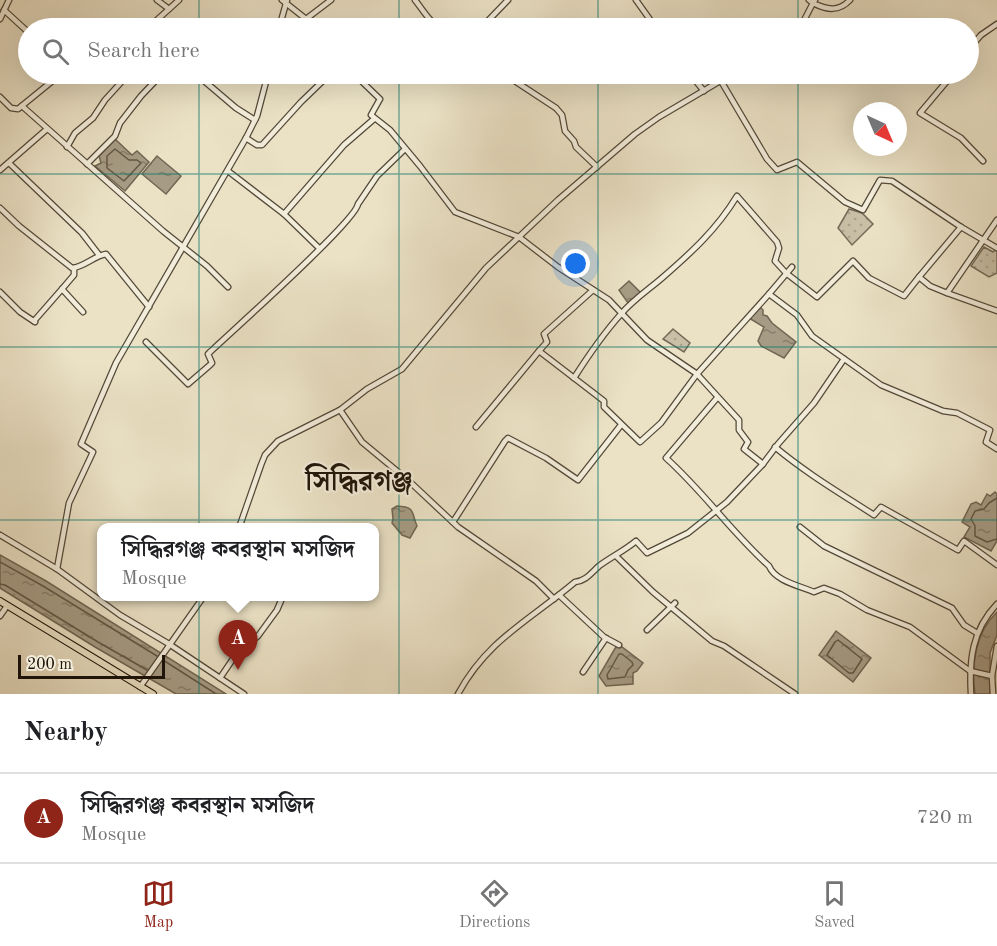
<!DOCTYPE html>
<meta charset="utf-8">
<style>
:root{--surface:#fff;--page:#f6f6f6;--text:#202124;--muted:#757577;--line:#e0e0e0;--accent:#8f2418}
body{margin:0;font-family:"Old Standard TT","Noto Serif Bengali",serif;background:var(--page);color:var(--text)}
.compass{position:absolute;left:853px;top:102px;width:54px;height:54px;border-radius:50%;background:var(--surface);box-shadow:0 6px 24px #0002;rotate:136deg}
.scale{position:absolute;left:18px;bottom:15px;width:147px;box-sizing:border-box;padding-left:6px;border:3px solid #201508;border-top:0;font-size:16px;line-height:21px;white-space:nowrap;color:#201508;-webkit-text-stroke:4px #f2ecda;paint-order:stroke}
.you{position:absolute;left:576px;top:264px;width:21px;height:21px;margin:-15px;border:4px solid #fff;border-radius:50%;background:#1a73e8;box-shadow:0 0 0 9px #1a73e833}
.badge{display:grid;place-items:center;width:39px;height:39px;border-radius:50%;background:var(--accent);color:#fff;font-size:20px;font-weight:700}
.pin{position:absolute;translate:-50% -50px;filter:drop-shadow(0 2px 3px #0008)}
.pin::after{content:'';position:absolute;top:32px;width:21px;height:18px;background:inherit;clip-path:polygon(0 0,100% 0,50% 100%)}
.popup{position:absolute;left:97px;top:523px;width:282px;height:78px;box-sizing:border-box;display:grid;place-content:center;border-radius:12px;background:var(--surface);filter:drop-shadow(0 2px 4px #0005);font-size:20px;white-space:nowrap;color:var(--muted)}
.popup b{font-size:22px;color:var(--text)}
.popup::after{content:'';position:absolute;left:50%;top:100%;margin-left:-12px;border:12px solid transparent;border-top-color:var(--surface)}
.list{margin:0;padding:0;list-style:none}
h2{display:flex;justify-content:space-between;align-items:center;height:78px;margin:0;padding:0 24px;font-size:26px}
h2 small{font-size:20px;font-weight:400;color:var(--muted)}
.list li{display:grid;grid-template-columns:39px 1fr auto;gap:18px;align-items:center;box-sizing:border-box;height:90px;padding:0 24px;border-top:2px solid var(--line)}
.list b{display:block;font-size:22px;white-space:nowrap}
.list p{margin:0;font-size:20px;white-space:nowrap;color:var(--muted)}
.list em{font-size:20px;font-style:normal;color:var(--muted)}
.icon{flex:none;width:33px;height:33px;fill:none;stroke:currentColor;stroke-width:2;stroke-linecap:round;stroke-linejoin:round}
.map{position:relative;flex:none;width:997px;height:694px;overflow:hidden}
.search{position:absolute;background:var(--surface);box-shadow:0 6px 24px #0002;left:18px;right:18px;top:18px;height:66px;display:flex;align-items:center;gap:15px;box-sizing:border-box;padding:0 21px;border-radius:33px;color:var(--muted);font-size:22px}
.sheet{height:168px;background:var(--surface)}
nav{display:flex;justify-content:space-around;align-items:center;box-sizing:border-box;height:84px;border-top:2px solid var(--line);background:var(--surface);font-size:16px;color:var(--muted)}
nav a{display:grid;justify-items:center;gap:3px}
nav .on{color:var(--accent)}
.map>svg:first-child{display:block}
.park{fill:url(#park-dots);stroke:#746a57;stroke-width:1.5}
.water{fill:url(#water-ripples);stroke:#706653;stroke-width:1.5}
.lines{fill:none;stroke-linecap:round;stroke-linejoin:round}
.shore{stroke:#635846;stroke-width:1.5}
.minor-casing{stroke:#534838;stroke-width:7}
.major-casing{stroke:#201508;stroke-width:8}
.minor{stroke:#f2ecda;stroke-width:4.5}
.major{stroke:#ebe2c6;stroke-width:6}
.grid{fill:none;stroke:#0f766e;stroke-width:1.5;stroke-opacity:0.55}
.labels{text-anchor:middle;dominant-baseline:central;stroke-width:4.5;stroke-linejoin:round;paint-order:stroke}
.district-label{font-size:28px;font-weight:bold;fill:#201508;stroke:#f2ecda}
</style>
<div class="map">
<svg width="997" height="694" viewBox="0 0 997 694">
<defs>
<pattern id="park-dots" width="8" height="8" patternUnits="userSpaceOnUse" patternTransform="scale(1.5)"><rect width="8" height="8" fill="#c8bfa6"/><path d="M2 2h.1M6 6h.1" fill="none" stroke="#aca38d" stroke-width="1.8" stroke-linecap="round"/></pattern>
<pattern id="water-ripples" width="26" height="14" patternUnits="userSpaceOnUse" patternTransform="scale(1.5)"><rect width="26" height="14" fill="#a69c85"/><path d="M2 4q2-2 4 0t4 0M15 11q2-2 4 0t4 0" fill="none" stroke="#877e6b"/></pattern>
</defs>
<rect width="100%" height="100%" fill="#ebe2c6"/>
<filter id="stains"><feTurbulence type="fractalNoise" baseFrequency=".00333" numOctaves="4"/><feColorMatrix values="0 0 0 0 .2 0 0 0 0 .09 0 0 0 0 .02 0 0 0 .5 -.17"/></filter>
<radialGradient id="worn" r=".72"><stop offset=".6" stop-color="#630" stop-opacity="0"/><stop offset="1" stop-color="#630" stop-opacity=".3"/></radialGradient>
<!-- park -->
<g class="park">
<polygon points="849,209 862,213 873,224 852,245 838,228"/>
<polygon points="984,247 993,252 995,250 997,251 997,273 989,277 971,266"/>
<polygon points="673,329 690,343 684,352 663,339"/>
</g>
<!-- water -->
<g class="water">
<polygon points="115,139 132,155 137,151 149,162 125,191 95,166 101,163 99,156"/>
<polygon points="157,156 181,176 166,194 142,174"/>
<polygon points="629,281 641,293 628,303 619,290"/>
<polygon points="759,306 763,310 763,315 767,316 772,323 796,342 784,358 761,346 758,341 764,327 749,318"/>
<polygon points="995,492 997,494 997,541 991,551 964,537 970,527 962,522 971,504 976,502 981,505 987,494 990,496"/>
<path d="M 397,506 C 416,507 411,512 417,526 L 410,538 L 402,535 L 392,523 L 393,519 L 392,509 Z"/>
<polygon points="0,555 46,581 226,694 176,694 95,647 0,588"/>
<path d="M 997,612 L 997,635 L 990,653 L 990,694 L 975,694 C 971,665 975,633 997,612 Z"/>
<polygon points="836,631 871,658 853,682 819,655"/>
<polygon points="617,645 622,647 643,663 637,671 633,673 633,684 606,686 599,676"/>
</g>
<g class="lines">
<!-- shore -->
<g class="shore">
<polygon points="115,149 129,160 137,160 141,163 124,181 107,168 107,156"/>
<polyline points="997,498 989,503 984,509 975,511 971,519 975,526 975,536 987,542 997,539"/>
<polyline points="0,562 43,586 157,656"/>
<polyline points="0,584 5,585 98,642 147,670"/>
<polygon points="838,640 862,659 853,673 849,673 827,655 835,642"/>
<polygon points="619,654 622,654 632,662 633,665 628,670 625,677 608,679 607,675"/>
<polyline points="163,660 216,694"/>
</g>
<!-- minor casing -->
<g class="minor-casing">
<g id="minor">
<polyline points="157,0 169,9"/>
<polyline points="282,0 306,19 331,0"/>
<path d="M 415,0 C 424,11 430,25 445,28"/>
<polyline points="636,0 656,28"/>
<path d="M 815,0 L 813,3 C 827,10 839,12 850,0"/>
<polyline points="4,10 28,32"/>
<polyline points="0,19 9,0"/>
<polyline points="121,28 128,26 131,28"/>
<polyline points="148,28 179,0"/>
<polyline points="279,28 287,0"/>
<polyline points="481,28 508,0"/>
<polyline points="800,28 813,3 809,0"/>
<polyline points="968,50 981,35 997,24"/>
<polyline points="179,74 186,80 194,74"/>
<polyline points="196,74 236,108 255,120"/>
<polyline points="354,74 380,99 371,115 390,130 420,166 455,212 519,237 558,267 609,300 647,340 697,374 739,420 739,430 748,442 744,449 763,464"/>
<polyline points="504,74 556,108 562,115 565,131 574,141 576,147 597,167"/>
<polyline points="690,74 704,91"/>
<polyline points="953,74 920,113 961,138 983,161"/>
<polyline points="721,81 767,159 777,170 797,162 845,202 863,210 880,180 892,181 961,227 997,248"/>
<polyline points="0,97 11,108 18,109 61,74"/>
<polyline points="22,106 163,231 207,266 228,287"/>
<polyline points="246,138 257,145 262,145 301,102 330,74"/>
<polyline points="67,147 75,133 93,118 105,100 125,78 124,74"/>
<polyline points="9,163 82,233 99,255"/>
<polyline points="87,164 115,136 120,123 141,96 162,74"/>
<polyline points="0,170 47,129"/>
<polyline points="228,171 284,214"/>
<path d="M 0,208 L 19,226 L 72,268 C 84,267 94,256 106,254 L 149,307"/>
<polyline points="319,248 284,214 344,145 374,119"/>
<polyline points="74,268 74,275 62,289 83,312"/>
<polyline points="919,277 961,227"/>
<polyline points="593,290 544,334 547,342 539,351 604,401 604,407 640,442 661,423 697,374 769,294 797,315 812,336 881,385 943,411 957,413 990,430 986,442 997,449"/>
<polyline points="0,292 20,312 35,322"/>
<polyline points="947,293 997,311"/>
<polyline points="769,294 792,267"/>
<polyline points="34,321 62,289"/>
<path d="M 146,342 L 188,384 L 210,365 L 212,363 L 208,354 L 210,352 C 231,332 356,221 358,204 L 377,176 L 405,149"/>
<path d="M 574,378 C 588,356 603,334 621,314 C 633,300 648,290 662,278 C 692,252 717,229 737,196 L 777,242 L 779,248 L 775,261 L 786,273 L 817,297 L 853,261 L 869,278 L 904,296 L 919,277 L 930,286 L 947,293 L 997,220"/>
<path d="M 717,398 L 666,458 C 703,491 732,533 769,566 C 775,581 800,586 814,592 L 824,588 L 840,594 L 867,610 L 910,627 L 970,671 L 992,676"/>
<polyline points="340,410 362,442 409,481 458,527 536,581 554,599"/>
<polyline points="476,427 539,351"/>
<path d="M 775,447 C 806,473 840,493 874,515 L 881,507 L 958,550 L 964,541 L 997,565"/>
<polyline points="453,522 505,441 508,438 546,458 578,480 621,425"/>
<polyline points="800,527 824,546 952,608 964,625 977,633"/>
<polyline points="239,528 261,465 265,455 278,441 340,410 367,389 402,369 486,268 558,200 635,134 659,117 732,74"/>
<polyline points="0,535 57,569 120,615 169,644 244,694"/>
<polyline points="616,556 653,592 712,641 724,646 795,694"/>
<polyline points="57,569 69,503 93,452 81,444 116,363 246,138 257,116 268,74"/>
<polyline points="559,595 604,637 619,645"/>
<polyline points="0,616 7,606"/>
<polyline points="647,630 675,603"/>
<polyline points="583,672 606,638"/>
<polyline points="220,678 237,653 258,636 277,610 283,596"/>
<polyline points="140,687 204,596"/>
<path d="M 458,694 C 487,640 530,620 575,582 C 586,581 591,573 599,566 C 611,557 624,551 636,541 L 647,553 L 688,533 L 727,502 L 763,464 L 778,444 L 814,403 L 844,359"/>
<path d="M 971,694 C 969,660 972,630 997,604"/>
<polyline points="993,694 992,676 997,646"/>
</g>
</g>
<!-- major casing -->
<g class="major-casing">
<polyline id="major" points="0,601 153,694"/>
</g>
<!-- minor -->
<use href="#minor" class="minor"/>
<!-- major -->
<use href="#major" class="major"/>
</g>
<!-- grid -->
<path class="grid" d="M 199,0 L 199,28M 399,0 L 399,28M 598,0 L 598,28M 798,0 L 798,28M 199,74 L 199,694M 399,74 L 399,694M 598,74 L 598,694M 798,74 L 798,694M 0,174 L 997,174M 0,347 L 997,347M 0,520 L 997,520"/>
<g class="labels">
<!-- district labels -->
<g class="district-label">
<text x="359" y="483">সিদ্ধিরগঞ্জ</text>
</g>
</g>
<rect width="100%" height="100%" filter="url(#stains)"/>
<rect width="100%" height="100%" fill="url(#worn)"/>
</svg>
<svg class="compass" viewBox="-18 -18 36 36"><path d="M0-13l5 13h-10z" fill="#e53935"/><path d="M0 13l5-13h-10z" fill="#757577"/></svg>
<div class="scale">200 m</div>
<div class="you"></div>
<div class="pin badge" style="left:238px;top:670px">A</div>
<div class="popup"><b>সিদ্ধিরগঞ্জ কবরস্থান মসজিদ</b>Mosque</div>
<div class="search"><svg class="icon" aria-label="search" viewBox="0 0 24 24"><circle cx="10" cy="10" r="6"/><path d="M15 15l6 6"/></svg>Search here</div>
</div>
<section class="sheet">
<h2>Nearby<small></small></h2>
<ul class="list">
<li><span class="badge">A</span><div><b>সিদ্ধিরগঞ্জ কবরস্থান মসজিদ</b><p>Mosque</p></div><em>720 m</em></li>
</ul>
</section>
<nav>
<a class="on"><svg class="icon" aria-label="map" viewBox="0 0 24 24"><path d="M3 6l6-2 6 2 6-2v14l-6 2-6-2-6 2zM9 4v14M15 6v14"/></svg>Map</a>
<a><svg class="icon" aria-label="directions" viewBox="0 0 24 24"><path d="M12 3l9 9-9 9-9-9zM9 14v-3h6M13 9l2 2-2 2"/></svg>Directions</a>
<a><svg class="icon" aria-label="saved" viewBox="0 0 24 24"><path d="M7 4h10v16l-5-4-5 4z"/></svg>Saved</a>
</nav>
